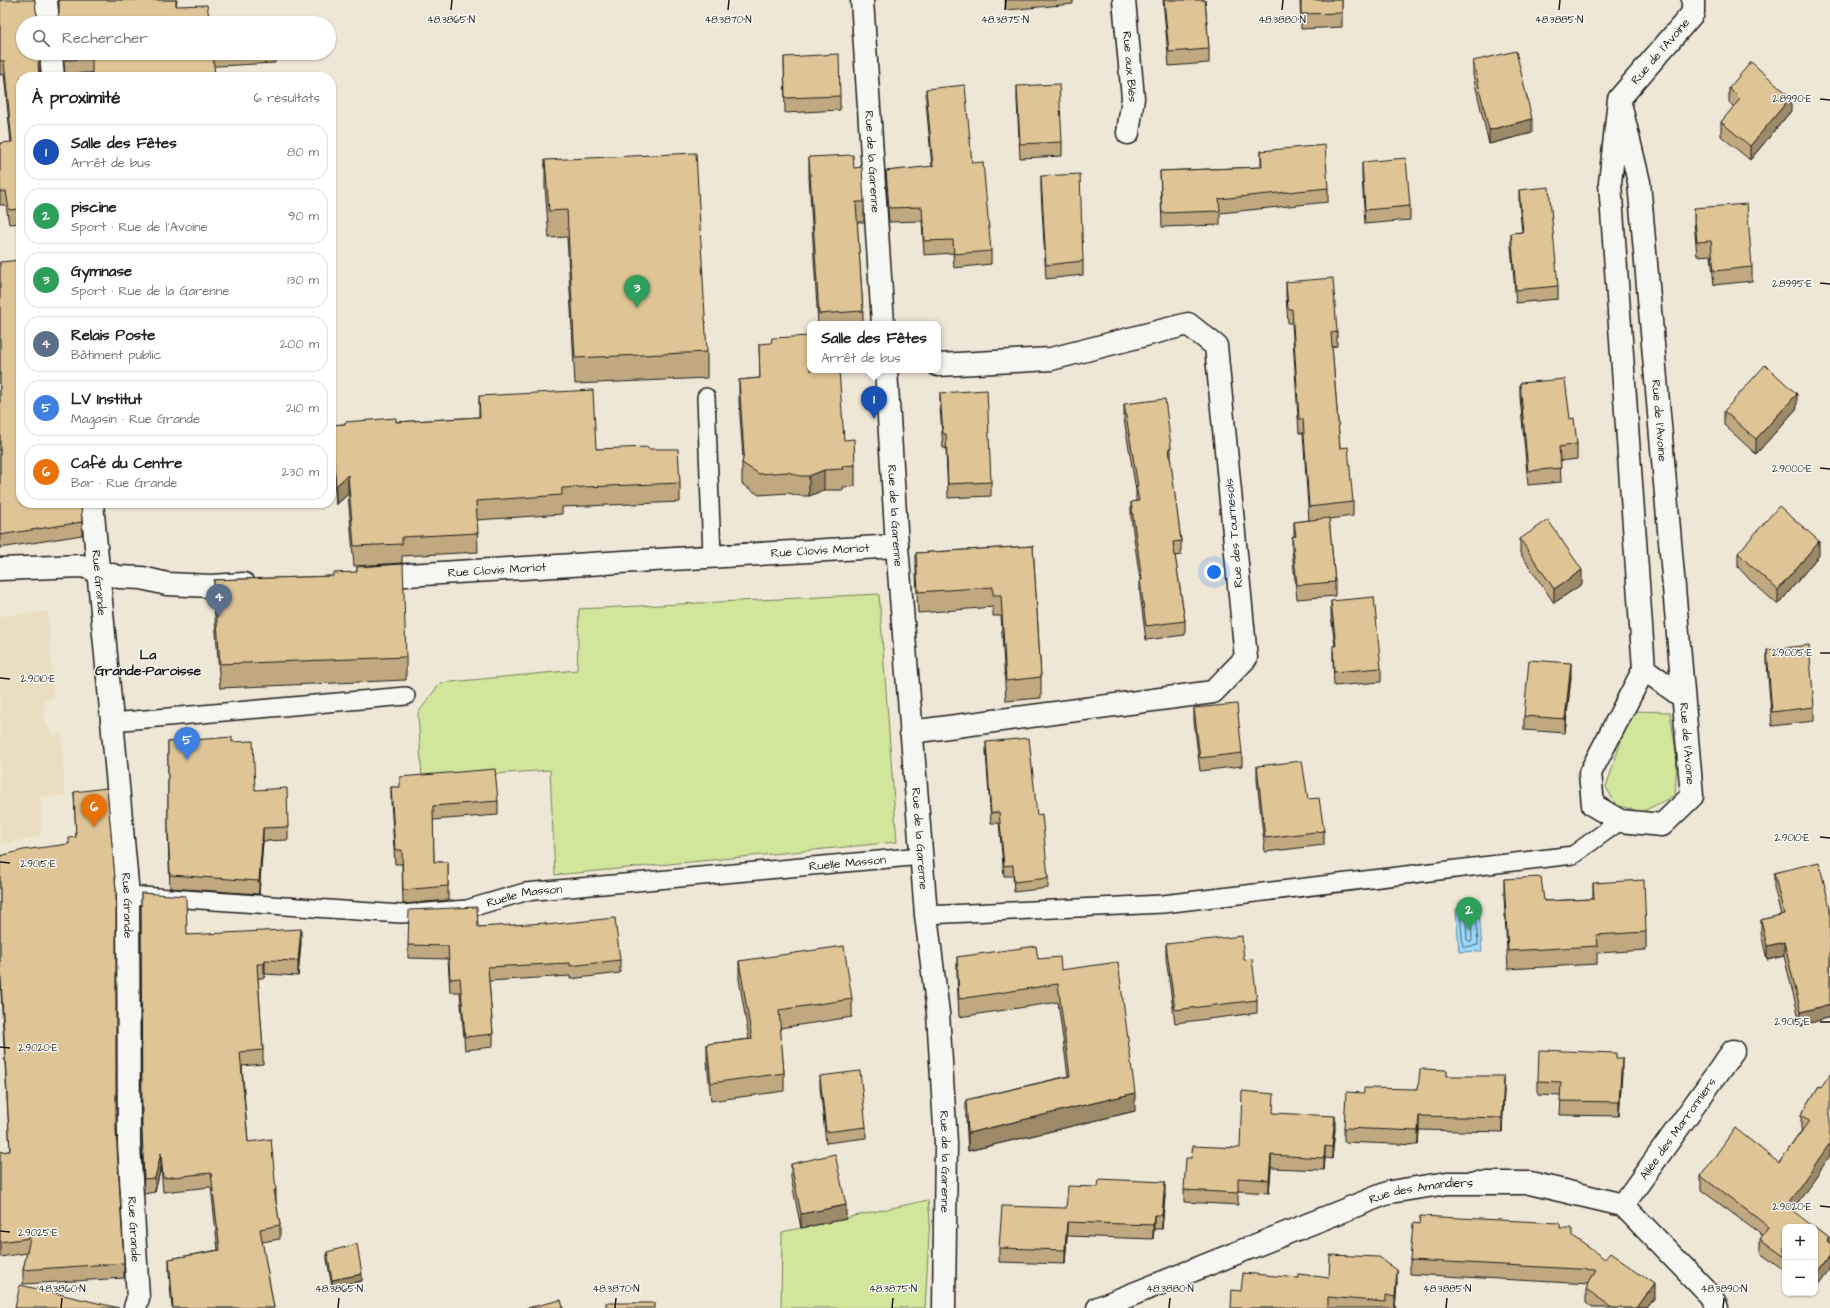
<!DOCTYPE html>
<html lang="fr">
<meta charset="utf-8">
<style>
:root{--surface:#fff;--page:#f2f2f2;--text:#222;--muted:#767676;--line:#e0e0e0;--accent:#1f6fb2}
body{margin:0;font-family:"Architects Daughter",sans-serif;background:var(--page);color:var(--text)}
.controls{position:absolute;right:12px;bottom:12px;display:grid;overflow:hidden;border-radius:8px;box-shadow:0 1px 3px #0004}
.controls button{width:36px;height:36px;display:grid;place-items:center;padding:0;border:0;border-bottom:1px solid var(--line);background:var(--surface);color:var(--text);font:20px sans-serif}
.you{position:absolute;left:1214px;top:572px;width:14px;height:14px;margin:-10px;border:3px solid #fff;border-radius:50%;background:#1a73e8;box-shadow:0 0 0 6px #1a73e833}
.badge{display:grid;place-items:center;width:26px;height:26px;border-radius:50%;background:var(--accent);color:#fff;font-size:13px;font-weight:700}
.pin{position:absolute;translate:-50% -33px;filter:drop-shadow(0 1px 2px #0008)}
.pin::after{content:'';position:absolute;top:21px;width:14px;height:12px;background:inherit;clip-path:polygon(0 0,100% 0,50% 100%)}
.popup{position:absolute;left:807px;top:321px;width:134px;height:52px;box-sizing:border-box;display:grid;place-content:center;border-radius:8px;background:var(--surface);filter:drop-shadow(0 1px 3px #0005);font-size:13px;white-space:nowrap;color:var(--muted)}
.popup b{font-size:15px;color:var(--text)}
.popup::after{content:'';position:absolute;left:50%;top:100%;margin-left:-8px;border:8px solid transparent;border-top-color:var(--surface)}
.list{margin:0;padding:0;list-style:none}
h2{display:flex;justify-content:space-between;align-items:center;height:52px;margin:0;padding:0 16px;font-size:17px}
h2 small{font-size:13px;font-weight:400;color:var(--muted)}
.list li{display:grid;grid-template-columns:26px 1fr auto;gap:12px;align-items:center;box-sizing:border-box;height:56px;margin:0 8px 8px;padding:0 8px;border:1px solid var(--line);border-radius:16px}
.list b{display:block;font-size:15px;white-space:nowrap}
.list p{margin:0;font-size:13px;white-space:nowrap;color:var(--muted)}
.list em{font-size:13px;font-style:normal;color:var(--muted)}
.icon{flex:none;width:22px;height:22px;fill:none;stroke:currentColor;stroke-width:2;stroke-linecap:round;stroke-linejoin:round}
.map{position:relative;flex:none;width:1830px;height:1308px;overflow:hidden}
.search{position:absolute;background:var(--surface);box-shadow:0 1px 3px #0004;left:16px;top:16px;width:320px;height:44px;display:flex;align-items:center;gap:10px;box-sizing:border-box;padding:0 14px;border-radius:22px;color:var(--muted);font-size:15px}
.panel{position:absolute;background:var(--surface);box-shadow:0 1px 3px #0004;left:16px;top:72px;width:320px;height:436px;border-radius:16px}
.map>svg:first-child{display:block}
.built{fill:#eaddc2}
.green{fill:#d1e69b;stroke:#76815c}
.water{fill:#9ad8fc;stroke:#688da2}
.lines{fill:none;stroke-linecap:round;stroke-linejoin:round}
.shore{stroke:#4e6776;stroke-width:1}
.lane-casing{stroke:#1c1c1c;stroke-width:20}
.street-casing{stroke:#1c1c1c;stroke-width:25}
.lane{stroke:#f6f6f2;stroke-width:17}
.street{stroke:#f6f6f2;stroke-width:22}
.wall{fill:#c0a980;stroke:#1c1c1c}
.shaded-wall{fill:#9c8a68;stroke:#1c1c1c}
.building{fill:#dfc595;stroke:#1c1c1c}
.ticks{fill:none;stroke:#1c1c1c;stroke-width:1.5}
.labels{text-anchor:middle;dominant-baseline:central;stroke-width:3;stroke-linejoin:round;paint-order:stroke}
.street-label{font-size:12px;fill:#1c1c1c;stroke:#f6f6f2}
.quarter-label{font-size:14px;font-weight:bold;fill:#1c1c1c;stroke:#f6f6f2}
.ticks-label{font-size:10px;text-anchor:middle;fill:#1c1c1c;stroke:#f6f6f2;stroke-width:3;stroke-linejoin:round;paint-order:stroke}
</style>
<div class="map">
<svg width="1830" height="1308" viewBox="0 0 1830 1308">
<rect width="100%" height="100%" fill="#efe7d6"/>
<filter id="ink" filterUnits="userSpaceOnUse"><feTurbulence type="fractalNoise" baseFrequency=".025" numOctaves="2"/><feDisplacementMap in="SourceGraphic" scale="8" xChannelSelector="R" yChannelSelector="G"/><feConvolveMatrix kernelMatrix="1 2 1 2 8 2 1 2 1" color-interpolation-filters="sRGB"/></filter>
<g filter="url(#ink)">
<!-- built -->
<polygon class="built" points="48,611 54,699 44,700 45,724 54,734 62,735 65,796 41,797 41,836 0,845 0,616"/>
<!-- green -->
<g class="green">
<polygon points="879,594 897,842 555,875 550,770 422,779 418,713 440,683 577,670 579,609"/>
<polygon points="1631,711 1670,712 1677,759 1675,795 1642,812 1616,805 1606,787"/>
<polygon points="928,1200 930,1219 925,1308 781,1308 782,1232"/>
</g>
<!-- water -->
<polygon class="water" points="1479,908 1482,951 1459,952 1456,909"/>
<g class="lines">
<!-- shore -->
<g class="shore">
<polygon points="1474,912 1476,914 1478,945 1464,947 1463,946 1460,914"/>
<polygon points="1468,918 1471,919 1472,940 1471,942 1467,940 1466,920"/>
</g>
<!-- lane casing -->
<g class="lane-casing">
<g id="lane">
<polyline points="706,397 712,555"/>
<polyline points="112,722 406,696"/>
<path id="s1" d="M 128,895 L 401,914 L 467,909 L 525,892 L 922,856"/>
<polyline points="926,915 1163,904 1573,855 1620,821"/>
</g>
</g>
<!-- street casing -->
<g class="street-casing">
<g id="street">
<polyline points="46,0 48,23"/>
<path id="s2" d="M 862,0 L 883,324"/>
<path id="s3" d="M 1124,0 L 1133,98 L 1128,133"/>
<polyline points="51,53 53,77"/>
<path id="s4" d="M 1619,99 L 1639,182 L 1692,796 L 1662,825 L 1620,821 L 1593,805 L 1590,773 L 1644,669 L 1610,183 L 1619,99 L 1693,13 L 1693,0"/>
<path id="s5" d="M 886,370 L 897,546 L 926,915 L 938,1013 L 946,1143 L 944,1308"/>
<path id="s6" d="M 92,503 L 128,895 L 129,1144 L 138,1298 L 135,1308"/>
<polyline points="0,569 82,566 119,577 142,578 167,584 211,586 244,584"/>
<path id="s7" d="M 374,577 C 549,567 722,555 897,546"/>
<polyline points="1644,669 1683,697"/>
<polyline points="911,732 1213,692 1246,658 1216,346 1188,324 1051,359 938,365"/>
<path id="s8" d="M 1623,1205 L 1733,1051"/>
<path id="s9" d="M 1098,1308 L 1390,1192 L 1447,1183 L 1530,1183 L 1623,1205 L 1710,1295 L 1717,1308"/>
</g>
</g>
<!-- lane -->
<use href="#lane" class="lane"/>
<!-- street -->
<use href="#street" class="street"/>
</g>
<!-- wall -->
<g class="wall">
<polygon points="0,0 36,11 38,17 43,21 49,22 55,20 59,15 58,0 177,0 176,6 210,23 23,23 40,62 40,75 21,77 21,223 9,224 6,205 0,205 0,143 11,143 4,74 0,75"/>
<polygon points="1005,0 1073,0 1073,4 1006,10"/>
<polygon points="1163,0 1205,0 1209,49 1209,63 1169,66"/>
<polygon points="1300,0 1342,0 1342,27 1301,29"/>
<polygon points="63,53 275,53 275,63 65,74"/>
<polygon points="784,57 840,96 840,110 785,113"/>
<polygon points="1473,61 1532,133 1489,144 1473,75"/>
<polygon points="1017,86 1062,142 1062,156 1020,158 1017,100"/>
<polygon points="1729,88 1791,111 1750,160 1721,136 1721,122 1734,107 1729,102"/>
<polygon points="926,89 972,163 991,251 991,264 954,268 953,253 924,255 922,221 889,222 886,185 886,171 932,167 926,102"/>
<polygon points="1261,151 1328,188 1328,202 1220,213 1220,225 1162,227 1160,171 1261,167"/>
<polygon points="809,157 854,168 864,202 864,222 857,222 863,311 863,324 818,324 809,177"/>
<polygon points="545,160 707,352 707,378 575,384 567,237 549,238 545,187"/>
<polygon points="1362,162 1410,206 1410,220 1365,224 1362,176"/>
<polygon points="1041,176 1083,261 1083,275 1046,279 1041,190"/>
<polygon points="1519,190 1558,286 1558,299 1516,303 1511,246 1511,233 1522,232 1519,203"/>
<polygon points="1694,208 1752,267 1752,281 1714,285 1711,255 1697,256 1694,222"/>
<polygon points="0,262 82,522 82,535 0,548"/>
<polygon points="1286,282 1337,332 1337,346 1332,347 1340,448 1353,502 1353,516 1329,519 1335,582 1335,596 1297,599 1292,551 1292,537 1294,536 1294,522 1309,520 1303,433 1299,433 1292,323 1288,323 1286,296"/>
<polygon points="759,344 844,440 855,465 855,486 843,487 843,490 824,490 809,496 800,496 788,493 759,495 742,484 742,463 743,459 739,401 739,380 760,378"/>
<polygon points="1520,383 1570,419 1577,444 1577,459 1560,461 1561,482 1528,485 1520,397"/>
<polygon points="940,393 991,482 991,496 948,498 946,448 943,448 940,407"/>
<polygon points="479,396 596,449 648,449 680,483 680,502 562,507 562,514 477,520 478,552 402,556 402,563 354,566 348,494 336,505 331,444 331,425 345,424 396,422 479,417"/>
<polygon points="1124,404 1171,447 1171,461 1170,462 1181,541 1181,555 1175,556 1185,621 1185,635 1146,640 1140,594 1140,580 1131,517 1131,502 1136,501 1136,490 1124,419"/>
<polygon points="1797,408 1756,454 1724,425 1724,411"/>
<polygon points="1520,539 1582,584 1554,603 1520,553"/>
<polygon points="1033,546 1041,677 1041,698 1006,701 1001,616 993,616 993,607 918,613 916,574 916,553"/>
<polygon points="1738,553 1819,555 1778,605 1750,580 1738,567"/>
<polygon points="357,567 406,657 406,680 220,688 214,604 214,580 333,576 357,572"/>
<polygon points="1331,601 1381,668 1381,682 1334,686 1333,660 1333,646 1335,646 1331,615"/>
<polygon points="1767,650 1814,707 1814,721 1772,726 1767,664"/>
<polygon points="1571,677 1565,733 1524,730 1524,716"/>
<polygon points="1194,708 1242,753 1242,766 1200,771 1194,721"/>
<polygon points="168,742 232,742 255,790 288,827 288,840 263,841 259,894 170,888 168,839"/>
<polygon points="986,742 1037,815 1048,878 1048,888 1014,892 1013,876 1004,876 999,823 991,823 986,752"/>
<polygon points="1257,766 1308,799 1324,831 1324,845 1265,852 1257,780"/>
<polygon points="391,787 498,801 498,815 433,820 434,862 448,862 448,900 403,904 402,864 395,864 391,801"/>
<polygon points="74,792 116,1129 124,1263 124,1278 23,1284 23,1270 27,1253 0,1257 0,1152 10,1151 0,975 0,856 69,844 76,837"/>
<polygon points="1774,873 1830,908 1830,1017 1801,1026 1784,956 1767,960 1761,933 1761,920 1781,915 1774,887"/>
<polygon points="1504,879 1544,901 1593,899 1593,883 1646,932 1646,950 1597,953 1597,964 1508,969 1504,897"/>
<polygon points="141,893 187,935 301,943 298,976 265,974 264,978 258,978 263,1050 263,1064 242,1066 248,1142 276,1190 276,1202 280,1225 280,1239 262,1242 274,1308 172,1308 169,1273 169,1259 218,1250 211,1187 163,1192 161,1167 155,1192 144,1194 142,1144"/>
<polygon points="546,925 620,960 620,973 570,979 570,976 489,981 493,1034 493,1047 465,1050 460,992 450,992 448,959 408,958 408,945 478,927"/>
<polygon points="1166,944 1244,960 1257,1000 1257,1013 1175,1023 1166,958"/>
<polygon points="957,957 1038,959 1061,970 1135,1111 968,1151 966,1118 966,1100 1068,1076 1058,1002 959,1017 957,975"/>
<polygon points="739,961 852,999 852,1017 780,1028 784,1073 784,1091 711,1101 707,1062 707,1044 749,1039 739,979"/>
<polygon points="1616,1058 1622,1072 1619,1116 1560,1115 1561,1096 1538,1095 1538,1081"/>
<polygon points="820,1076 866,1127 866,1138 826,1143 820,1087"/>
<polygon points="1447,1076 1504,1090 1502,1132 1419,1130 1418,1145 1344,1142 1344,1128 1364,1093 1418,1089"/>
<polygon points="1819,1086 1792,1211 1785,1227 1785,1271 1760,1253 1760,1239 1763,1236 1701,1190 1701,1176 1779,1163 1802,1130 1801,1129 1801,1115"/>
<polygon points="1273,1113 1335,1129 1332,1159 1325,1158 1324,1170 1271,1168 1269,1193 1238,1191 1238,1205 1184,1202 1184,1190 1240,1148"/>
<polygon points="791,1164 846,1219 801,1228 791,1178"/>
<polygon points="1165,1196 1162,1229 1154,1229 1153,1239 1067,1236 1065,1264 999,1262 999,1248 1066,1208"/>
<polygon points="1419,1224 1560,1228 1654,1299 1647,1308 1593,1308 1586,1303 1586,1289 1589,1284 1410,1274 1410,1260"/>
<polygon points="1815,1227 1829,1238 1816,1288 1815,1287"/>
<polygon points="327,1252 362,1281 332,1287 327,1259"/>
<polygon points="1299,1278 1329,1278 1397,1283 1395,1308 1231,1308 1241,1291"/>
</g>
<!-- shaded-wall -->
<g class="shaded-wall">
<polygon points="1791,97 1791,111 1750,160 1750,146"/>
<polygon points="1532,119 1532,133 1489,144 1489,130"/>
<polygon points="1797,394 1797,408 1756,454 1756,439"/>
<polygon points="824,470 824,490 809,496 809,476"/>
<polygon points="348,475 348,494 336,505 336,486"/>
<polygon points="1819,541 1819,555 1778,605 1778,590"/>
<polygon points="1582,570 1582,584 1554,603 1554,589"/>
<polygon points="1571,663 1571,677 1565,733 1565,719"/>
<polygon points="263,828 263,841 259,894 259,881"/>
<polygon points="301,929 301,943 298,976 298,961"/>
<polygon points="1784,942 1784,956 1767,960 1767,946"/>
<polygon points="265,960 265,974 264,978 264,964"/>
<polygon points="1830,1004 1830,1017 1801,1026 1801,1012"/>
<polygon points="1622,1058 1622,1072 1619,1116 1619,1102"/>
<polygon points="1504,1076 1504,1090 1502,1132 1502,1118"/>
<polygon points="1135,1093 1135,1111 968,1151 968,1133"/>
<polygon points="1335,1116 1335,1129 1332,1159 1332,1147"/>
<polygon points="1419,1116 1419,1130 1418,1145 1418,1131"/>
<polygon points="1830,1135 1830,1156 1786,1220 1786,1206"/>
<polygon points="1325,1146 1325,1158 1324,1170 1324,1158"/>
<polygon points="161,1153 161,1167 155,1192 155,1178"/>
<polygon points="1271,1155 1271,1168 1269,1193 1269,1180"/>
<polygon points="1165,1182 1165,1196 1162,1229 1162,1215"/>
<polygon points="846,1205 846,1219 801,1228 801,1214"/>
<polygon points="1154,1215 1154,1229 1153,1239 1153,1225"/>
<polygon points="1067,1222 1067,1236 1065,1264 1065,1250"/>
<polygon points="1829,1238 1829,1252 1826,1242"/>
<polygon points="1830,1255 1830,1269 1816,1288 1816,1274"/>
<polygon points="1397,1270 1397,1283 1395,1308 1395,1297"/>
<polygon points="362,1274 362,1281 332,1287 332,1280"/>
<polygon points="1654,1284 1654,1299 1647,1308 1637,1308"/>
</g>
<!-- building -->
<g class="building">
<polygon points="0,0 35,0 36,11 38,17 43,21 49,22 55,20 59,14 59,0 176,0 176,6 207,5 210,23 23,23 23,53 40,53 40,62 38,62 39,77 21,77 21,209 9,210 6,191 0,192 0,143 12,142 4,61 0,61"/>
<polygon points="1164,0 1205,0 1209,49 1169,52"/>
<polygon points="1301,0 1342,0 1342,13 1301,14"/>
<polygon points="273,21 273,23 241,23"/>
<polygon points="1516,51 1532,119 1489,130 1473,61"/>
<polygon points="65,53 213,53 215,77 92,77 92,59 65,60"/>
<polygon points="839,54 840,96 785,98 784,57"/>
<polygon points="1751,62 1791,97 1750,146 1721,122 1740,99 1729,88"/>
<polygon points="1059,84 1062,142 1020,144 1017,86"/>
<polygon points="965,85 972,163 983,162 991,251 954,254 953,240 924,241 922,207 889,208 886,171 933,166 926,89"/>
<polygon points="1325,145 1328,188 1219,199 1220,211 1162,213 1160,171 1262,167 1261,151"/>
<polygon points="696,153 707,352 575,358 567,210 549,211 545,160"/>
<polygon points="853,155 854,168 862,167 864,202 856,202 863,311 819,314 809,157"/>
<polygon points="1406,158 1410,206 1365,210 1362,162"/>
<polygon points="1080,174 1083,261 1046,265 1041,176"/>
<polygon points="1549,187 1558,286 1516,290 1511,233 1523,232 1519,190"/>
<polygon points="1747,204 1752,267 1714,271 1711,241 1697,242 1694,208"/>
<polygon points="21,260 21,503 81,503 82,522 0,535 0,262"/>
<polygon points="1333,278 1337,332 1331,333 1340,448 1348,447 1353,502 1309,507 1303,419 1299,419 1292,309 1288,309 1286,282"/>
<polygon points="810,336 810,370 839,370 844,440 854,439 855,465 842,466 843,469 824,470 809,476 800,476 788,472 759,474 742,463 744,454 739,380 760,378 759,344 771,343 772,338"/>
<polygon points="1765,365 1797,394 1756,439 1724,411"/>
<polygon points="1565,379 1570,419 1574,418 1577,444 1559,447 1561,468 1528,471 1520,383"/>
<polygon points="593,390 596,449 648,447 648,449 678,449 680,483 562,488 562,495 476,501 478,533 402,537 402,544 354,546 348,475 336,486 331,425 345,424 345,422 396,418 396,422 480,417 479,396"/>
<polygon points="987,390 991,482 948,484 946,434 943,434 940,393"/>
<polygon points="1165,399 1171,447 1169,448 1181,541 1173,542 1185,621 1146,626 1140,580 1142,580 1131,502 1139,501 1136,486 1138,486 1124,404"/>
<polygon points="1779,506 1819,541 1778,590 1750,565 1738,553"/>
<polygon points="1329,518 1335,582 1297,585 1292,537 1296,536 1294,522"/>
<polygon points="1548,520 1582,570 1554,589 1520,539"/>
<polygon points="1033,546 1041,677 1006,681 1001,595 993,595 993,587 918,592 916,553"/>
<polygon points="403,564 406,657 220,664 214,580 333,576 333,573 357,572 357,567"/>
<polygon points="1374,597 1381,668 1334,672 1333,646 1336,646 1331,601"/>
<polygon points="1809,645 1814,707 1772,712 1767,650"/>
<polygon points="1529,660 1571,663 1565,719 1524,716"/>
<polygon points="1237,704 1242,753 1200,758 1194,708"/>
<polygon points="232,737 232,742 253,741 255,790 287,788 288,827 263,828 259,881 170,875 168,826 168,742"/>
<polygon points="1029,738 1037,815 1042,814 1048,878 1014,882 1013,865 1004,866 999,812 991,813 986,742"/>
<polygon points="1302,761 1308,799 1319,798 1324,831 1265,838 1257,766"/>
<polygon points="495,769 498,801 433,806 434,862 448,862 448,886 403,890 402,850 395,850 391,787 400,787 400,777"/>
<polygon points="107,788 116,890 116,1129 124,1263 23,1270 30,1238 0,1242 0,1152 10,1151 0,960 0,856 23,850 69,844 69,838 76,837 74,792"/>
<polygon points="1819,862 1830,908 1830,1004 1801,1012 1784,942 1767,946 1761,920 1784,914 1774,873"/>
<polygon points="1541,877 1544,901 1594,899 1593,883 1644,880 1646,932 1596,935 1597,946 1508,951 1504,879"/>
<polygon points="141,893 186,896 187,935 301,929 298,961 265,960 264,964 257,964 263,1050 240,1052 248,1142 271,1139 276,1190 274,1190 280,1225 260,1229 274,1308 173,1308 169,1259 220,1250 211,1173 163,1178 161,1153 155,1178 144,1179 142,1130"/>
<polygon points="477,907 478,927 546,923 546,925 615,918 620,960 570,966 570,963 488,967 493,1034 465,1037 460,978 450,979 448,946 408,945 409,910"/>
<polygon points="1242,936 1244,960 1252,959 1257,1000 1175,1010 1166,944"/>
<polygon points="844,946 852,999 779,1010 784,1073 711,1083 707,1044 752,1039 739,961"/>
<polygon points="1036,946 1038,959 1060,957 1061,970 1118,962 1135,1093 968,1133 966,1100 1070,1076 1058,984 959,999 957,957"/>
<polygon points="1539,1050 1616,1053 1616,1058 1622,1058 1619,1102 1560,1101 1561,1082 1538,1081"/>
<polygon points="1420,1069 1447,1070 1447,1076 1504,1076 1502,1118 1419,1116 1418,1131 1344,1128 1346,1092 1364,1093 1364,1088 1418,1089"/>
<polygon points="860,1071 866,1127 826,1132 820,1076"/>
<polygon points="1830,1074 1830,1135 1829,1136 1830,1136 1830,1143 1786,1206 1814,1227 1785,1227 1785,1257 1760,1239 1769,1227 1701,1176 1735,1128 1779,1163 1809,1121 1801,1115 1819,1086 1821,1087"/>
<polygon points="1242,1091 1274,1094 1273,1113 1335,1116 1332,1147 1325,1146 1324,1158 1271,1155 1269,1180 1238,1178 1238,1193 1184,1190 1186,1158 1191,1158 1193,1146 1240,1148"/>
<polygon points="835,1154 846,1205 801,1214 791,1164"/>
<polygon points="1099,1179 1165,1182 1162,1215 1154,1215 1153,1225 1067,1222 1065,1250 999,1248 1002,1206 1066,1208 1068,1186 1098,1187"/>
<polygon points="1420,1216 1560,1223 1560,1228 1572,1228 1572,1236 1605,1259 1610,1253 1654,1284 1637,1308 1613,1308 1586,1289 1596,1270 1410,1260 1413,1223 1419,1224"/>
<polygon points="1815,1227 1829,1238 1826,1242 1830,1245 1830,1255 1816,1274 1815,1273"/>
<polygon points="357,1244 362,1274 332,1280 327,1252"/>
<polygon points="1330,1255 1379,1257 1397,1270 1395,1297 1385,1295 1385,1302 1328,1297 1328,1308 1231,1308 1232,1290 1241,1291 1243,1273 1299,1278 1299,1274 1329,1278"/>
<polygon points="20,1285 119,1308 15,1308"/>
<polygon points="561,1300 563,1308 527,1308"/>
<rect x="606" y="1303" width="48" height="5"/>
</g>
</g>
<!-- ticks -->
<path class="ticks" d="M 451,10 L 452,0M 728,10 L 729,0M 1005,10 L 1006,0M 1282,10 L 1283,0M 1559,10 L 1560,0M 1820,99 L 1830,100M 1820,283 L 1830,284M 1820,468 L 1830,469M 1820,653 L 1830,653M 0,678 L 10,679M 1820,837 L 1830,838M 0,862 L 10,863M 1820,1022 L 1830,1022M 0,1047 L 10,1048M 1820,1206 L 1830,1207M 0,1231 L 10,1232M 61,1308 L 62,1298M 338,1308 L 339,1298M 615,1308 L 616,1298M 892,1308 L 893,1298M 1169,1308 L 1170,1298M 1446,1308 L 1447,1298M 1723,1308 L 1724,1298"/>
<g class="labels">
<!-- street labels -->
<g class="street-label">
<text stroke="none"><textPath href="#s4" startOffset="1601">Rue de l'Avoine</textPath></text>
<text stroke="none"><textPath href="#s3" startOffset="67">Rue aux Blés</textPath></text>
<text stroke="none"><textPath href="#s2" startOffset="162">Rue de la Garenne</textPath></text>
<text stroke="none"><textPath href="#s4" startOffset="325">Rue de l'Avoine</textPath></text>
<text stroke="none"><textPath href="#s5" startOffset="146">Rue de la Garenne</textPath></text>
<text transform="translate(1234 533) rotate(-95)">Rue des Tournesols</text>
<text stroke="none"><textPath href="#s7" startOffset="447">Rue Clovis Moriot</textPath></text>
<text stroke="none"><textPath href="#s7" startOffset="123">Rue Clovis Moriot</textPath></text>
<text stroke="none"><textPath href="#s6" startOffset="80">Rue Grande</textPath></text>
<text stroke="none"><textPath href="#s4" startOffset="649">Rue de l'Avoine</textPath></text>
<text stroke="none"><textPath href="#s5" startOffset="470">Rue de la Garenne</textPath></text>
<text stroke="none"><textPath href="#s1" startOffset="724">Ruelle Masson</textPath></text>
<text stroke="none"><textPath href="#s1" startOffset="399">Ruelle Masson</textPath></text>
<text stroke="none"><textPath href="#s6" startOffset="404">Rue Grande</textPath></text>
<text stroke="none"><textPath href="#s8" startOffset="94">Allée des Marronniers</textPath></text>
<text stroke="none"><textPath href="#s5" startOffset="794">Rue de la Garenne</textPath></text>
<text stroke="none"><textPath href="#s9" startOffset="345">Rue des Amandiers</textPath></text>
<text stroke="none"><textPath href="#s6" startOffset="728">Rue Grande</textPath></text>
</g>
<!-- quarter labels -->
<g class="quarter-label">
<text x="148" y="655">La<tspan x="148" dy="16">Grande-Paroisse</tspan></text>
</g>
</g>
<g class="ticks-label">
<text x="451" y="23">48.3865°N</text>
<text x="728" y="23">48.3870°N</text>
<text x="1005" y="23">48.3875°N</text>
<text x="1282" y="23">48.3880°N</text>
<text x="1559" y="23">48.3885°N</text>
<text x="1792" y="102">2.8990°E</text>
<text x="1792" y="287">2.8995°E</text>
<text x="1792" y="472">2.9000°E</text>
<text x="1792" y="656">2.9005°E</text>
<text x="38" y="682">2.9010°E</text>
<text x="1792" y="841">2.9010°E</text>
<text x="38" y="867">2.9015°E</text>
<text x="1792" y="1025">2.9015°E</text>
<text x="38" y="1051">2.9020°E</text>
<text x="1792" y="1210">2.9020°E</text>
<text x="38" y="1236">2.9025°E</text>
<text x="62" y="1292">48.3860°N</text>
<text x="339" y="1292">48.3865°N</text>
<text x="616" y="1292">48.3870°N</text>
<text x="893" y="1292">48.3875°N</text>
<text x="1170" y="1292">48.3880°N</text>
<text x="1447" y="1292">48.3885°N</text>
<text x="1724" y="1292">48.3890°N</text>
</g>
</svg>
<div class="controls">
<button>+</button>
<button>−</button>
</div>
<div class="you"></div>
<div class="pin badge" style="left:874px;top:419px;background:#1a4fb4">1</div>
<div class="popup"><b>Salle des Fêtes</b>Arrêt de bus</div>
<div class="pin badge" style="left:1469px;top:930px;background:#2e9e5b">2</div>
<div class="pin badge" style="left:637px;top:308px;background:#2e9e5b">3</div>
<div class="pin badge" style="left:219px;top:617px;background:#5c6f8a">4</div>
<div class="pin badge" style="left:187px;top:760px;background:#3f7fe0">5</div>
<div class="pin badge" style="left:94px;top:827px;background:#e8710a">6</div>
<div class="search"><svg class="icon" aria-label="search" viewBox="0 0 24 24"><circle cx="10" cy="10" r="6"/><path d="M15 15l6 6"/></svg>Rechercher</div>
<section class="panel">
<h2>À proximité<small>6 résultats</small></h2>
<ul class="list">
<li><span class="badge" style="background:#1a4fb4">1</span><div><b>Salle des Fêtes</b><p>Arrêt de bus</p></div><em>80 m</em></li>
<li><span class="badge" style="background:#2e9e5b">2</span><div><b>piscine</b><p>Sport · Rue de l'Avoine</p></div><em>90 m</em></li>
<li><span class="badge" style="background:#2e9e5b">3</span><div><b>Gymnase</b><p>Sport · Rue de la Garenne</p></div><em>130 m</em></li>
<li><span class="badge" style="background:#5c6f8a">4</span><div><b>Relais Poste</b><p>Bâtiment public</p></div><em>200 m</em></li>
<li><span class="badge" style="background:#3f7fe0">5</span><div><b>LV Institut</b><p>Magasin · Rue Grande</p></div><em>210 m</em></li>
<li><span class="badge" style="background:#e8710a">6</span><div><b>Café du Centre</b><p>Bar · Rue Grande</p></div><em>230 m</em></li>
</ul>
</section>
</div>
